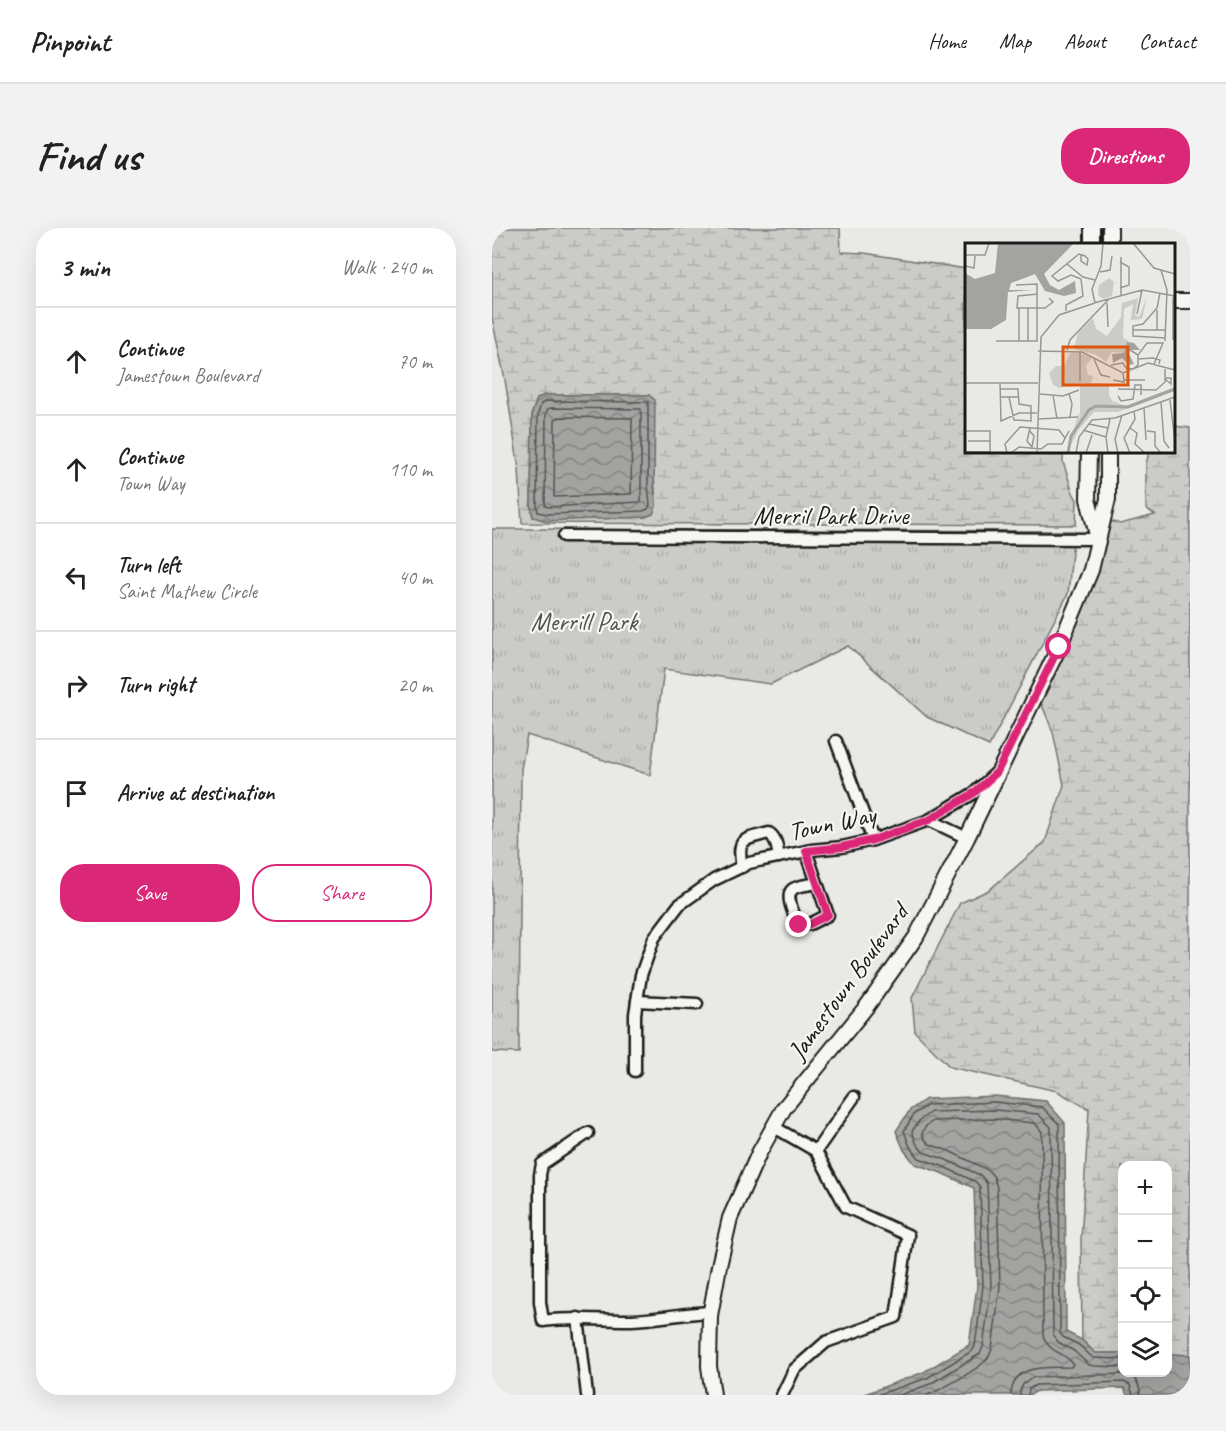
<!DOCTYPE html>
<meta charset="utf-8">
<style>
:root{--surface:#fff;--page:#f2f2f2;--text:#222;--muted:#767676;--line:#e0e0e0;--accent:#db2777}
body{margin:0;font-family:Caveat,sans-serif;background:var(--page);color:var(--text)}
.controls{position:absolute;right:18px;bottom:18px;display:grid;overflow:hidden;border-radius:12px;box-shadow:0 6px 24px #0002}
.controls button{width:54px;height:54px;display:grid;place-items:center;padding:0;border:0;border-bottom:2px solid var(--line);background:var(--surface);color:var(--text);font:30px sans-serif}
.stop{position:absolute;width:18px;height:18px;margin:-14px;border:4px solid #db2777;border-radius:50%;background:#fff}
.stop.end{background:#db2777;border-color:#fff;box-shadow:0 2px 6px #0008}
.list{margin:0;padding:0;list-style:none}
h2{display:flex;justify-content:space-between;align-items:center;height:78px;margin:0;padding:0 24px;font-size:26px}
h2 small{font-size:20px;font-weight:400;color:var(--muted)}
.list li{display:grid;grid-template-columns:39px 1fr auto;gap:18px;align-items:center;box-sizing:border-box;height:108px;padding:0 24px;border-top:2px solid var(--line)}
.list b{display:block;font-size:22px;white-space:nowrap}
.list p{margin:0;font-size:20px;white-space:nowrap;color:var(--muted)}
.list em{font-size:20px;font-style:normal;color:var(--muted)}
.actions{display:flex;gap:12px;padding:18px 24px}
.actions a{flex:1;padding:14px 0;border:2px solid var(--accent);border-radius:24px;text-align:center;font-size:21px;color:var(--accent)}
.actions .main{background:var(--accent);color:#fff}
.icon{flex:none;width:33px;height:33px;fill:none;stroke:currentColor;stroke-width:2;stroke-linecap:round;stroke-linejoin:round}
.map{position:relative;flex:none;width:698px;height:1167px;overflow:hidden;border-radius:24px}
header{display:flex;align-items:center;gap:36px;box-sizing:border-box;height:84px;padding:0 30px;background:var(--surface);border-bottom:2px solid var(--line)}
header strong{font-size:28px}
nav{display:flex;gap:33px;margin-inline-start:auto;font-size:21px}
.intro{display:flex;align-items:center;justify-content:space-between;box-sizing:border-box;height:144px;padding:0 36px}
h1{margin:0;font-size:42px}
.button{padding:15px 27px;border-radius:24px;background:var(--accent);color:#fff;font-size:21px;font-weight:700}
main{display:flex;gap:36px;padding:0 36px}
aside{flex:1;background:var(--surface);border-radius:24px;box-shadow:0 6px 24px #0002}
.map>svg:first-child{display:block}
.grass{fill:url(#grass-tufts);stroke:#747472;stroke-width:1.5}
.wetland{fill:url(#wetland-marsh);stroke:#747472;stroke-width:1.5;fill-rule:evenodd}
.water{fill:url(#water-waves);stroke:#6d6d6c;stroke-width:1.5}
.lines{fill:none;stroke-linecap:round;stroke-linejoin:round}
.shore{stroke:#525251;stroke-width:1.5}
.minor-casing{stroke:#1c1c1c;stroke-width:15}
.tertiary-casing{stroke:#1c1c1c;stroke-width:18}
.minor{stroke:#f6f6f2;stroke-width:10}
.tertiary{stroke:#f6f6f2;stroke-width:14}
.route{stroke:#db2777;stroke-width:8}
.labels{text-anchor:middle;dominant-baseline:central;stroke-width:4.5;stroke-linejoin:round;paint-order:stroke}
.street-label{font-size:26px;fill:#1c1c1c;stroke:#f6f6f2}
.park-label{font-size:26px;fill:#51514f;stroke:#f6f6f2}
.inset-river{fill:none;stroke:#a3a3a1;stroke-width:3}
.inset-road{fill:none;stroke:#979795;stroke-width:1.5}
.view{fill:#de560d;fill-opacity:0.15;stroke:#de560d;stroke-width:3}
.inset-edge{fill:none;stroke:#1c1c1c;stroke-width:3}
</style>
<header>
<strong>Pinpoint</strong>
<nav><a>Home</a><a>Map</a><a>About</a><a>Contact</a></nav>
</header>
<div class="intro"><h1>Find us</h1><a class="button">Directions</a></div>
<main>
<aside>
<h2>3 min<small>Walk · 240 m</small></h2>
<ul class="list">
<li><svg class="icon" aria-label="ahead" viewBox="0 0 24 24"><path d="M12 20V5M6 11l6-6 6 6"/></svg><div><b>Continue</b><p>Jamestown Boulevard</p></div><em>70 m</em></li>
<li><svg class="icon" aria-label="ahead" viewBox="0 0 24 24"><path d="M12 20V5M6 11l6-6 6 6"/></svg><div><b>Continue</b><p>Town Way</p></div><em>110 m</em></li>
<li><svg class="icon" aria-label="left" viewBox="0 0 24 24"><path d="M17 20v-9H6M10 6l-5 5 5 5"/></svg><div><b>Turn left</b><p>Saint Mathew Circle</p></div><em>40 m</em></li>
<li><svg class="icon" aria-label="right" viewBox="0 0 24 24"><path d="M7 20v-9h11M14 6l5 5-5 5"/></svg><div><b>Turn right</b></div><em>20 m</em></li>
<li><svg class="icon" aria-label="arrive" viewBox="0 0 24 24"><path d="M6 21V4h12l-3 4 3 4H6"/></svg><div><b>Arrive at destination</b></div></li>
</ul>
<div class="actions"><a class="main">Save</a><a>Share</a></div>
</aside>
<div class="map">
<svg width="698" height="1167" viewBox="0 0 698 1167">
<defs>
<pattern id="grass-tufts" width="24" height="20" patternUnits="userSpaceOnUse" patternTransform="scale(1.5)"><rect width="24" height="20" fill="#cbcbc7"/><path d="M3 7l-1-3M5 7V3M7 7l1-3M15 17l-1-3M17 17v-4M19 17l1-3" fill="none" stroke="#aeaeaa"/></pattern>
<pattern id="wetland-marsh" width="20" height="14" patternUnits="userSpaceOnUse" patternTransform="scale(1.5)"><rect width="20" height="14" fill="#cbcbc7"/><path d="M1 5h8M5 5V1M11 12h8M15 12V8" fill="none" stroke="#aeaeaa"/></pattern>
<pattern id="water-waves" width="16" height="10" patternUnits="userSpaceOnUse" patternTransform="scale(1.5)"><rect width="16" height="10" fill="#a3a3a1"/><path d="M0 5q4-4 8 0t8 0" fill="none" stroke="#848482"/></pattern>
</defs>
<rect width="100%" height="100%" fill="#e9e9e5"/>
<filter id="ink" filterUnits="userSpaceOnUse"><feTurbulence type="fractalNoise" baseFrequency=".0167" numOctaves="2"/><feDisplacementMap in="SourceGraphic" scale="12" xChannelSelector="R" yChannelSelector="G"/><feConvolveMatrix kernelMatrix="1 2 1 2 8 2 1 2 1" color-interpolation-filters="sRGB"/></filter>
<g filter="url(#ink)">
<!-- grass -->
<polygon class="grass" points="0,301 582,303 576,366 497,518 435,489 356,418 279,456 172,441 158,547 35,507 29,541 27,825 0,824"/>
<!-- wetland -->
<g class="wetland">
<path d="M 0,0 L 348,0 L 349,24 L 372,25 L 474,41 L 475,224 L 571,224 L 571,234 L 581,265 L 585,272 L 584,297 L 30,295 L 27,241 L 13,152 L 0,90 ZM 52,167 L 157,167 L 164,278 L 161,286 L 153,289 L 54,292 L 41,289 L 39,279 L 40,185 L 45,171 Z"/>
<polygon points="682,198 698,200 698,1127 676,1126 676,938 630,938 630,1125 603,1125 590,1112 589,1012 597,881 565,863 458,839 423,804 420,770 468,675 497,662 553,614 572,557 561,504 548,472 573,422 606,345 612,318 614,316 613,311 618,293 628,296 663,287 654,281 654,236 657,224 682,224"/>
</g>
<!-- water -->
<g class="water">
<polygon points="52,167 157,167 163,172 162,257 164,278 161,286 153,289 54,293 41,289 39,279 40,185 45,171"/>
<polygon points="503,868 554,873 573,895 574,1104 590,1112 603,1125 630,1125 630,1144 676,1144 676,1126 698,1127 698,1167 635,1167 632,1160 545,1163 538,1167 370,1167 432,1144 477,1117 485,1058 482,960 447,944 423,936 412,922 404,903 418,882 434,871"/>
</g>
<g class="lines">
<!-- shore -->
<g class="shore">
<polygon points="54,173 156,174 156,257 158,277 156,281 151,283 55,286 46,284 45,278 46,186 49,176"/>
<polygon points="58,180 149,181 149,274 56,279 53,278 54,187 55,182"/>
<polygon points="66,189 140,190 139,266 62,269 63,192"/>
<polyline points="385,1167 435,1150 480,1123 483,1118 491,1058 488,959 484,954 450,938 427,930 418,919 412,903 422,886 436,877 503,874 550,879 567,896 568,1105 571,1109 587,1117 601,1130 630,1131"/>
<polyline points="408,1167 438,1156 488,1126 491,1119 499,1059 495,956 492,951 488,947 452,931 431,924 424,915 420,903 428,892 439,884 503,882 546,886 559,899 561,1107 566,1114 582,1123 597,1137 603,1138 630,1139"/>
<path d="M 435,1167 C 447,1163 485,1142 493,1133 C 497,1130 498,1126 500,1121 L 508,1059 L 505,960 L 502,949 L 496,942 L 457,923 L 437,916 L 432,910 L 430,905 L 434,898 L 441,893 L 502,891 L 543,895 L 550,904 L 551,1107 C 557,1126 572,1123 581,1136 L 579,1139 C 556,1140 521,1134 519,1167"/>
<path d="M 528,1167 C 528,1158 534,1152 542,1149 L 632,1146 C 643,1148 648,1156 648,1167"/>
<polyline points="536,1167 537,1161 544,1157 632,1154 638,1157 641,1167"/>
</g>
<!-- minor casing -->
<g class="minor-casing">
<g id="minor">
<polyline points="72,308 606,311"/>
<polyline points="344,513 381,612"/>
<polyline points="437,592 475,610"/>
<path d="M 314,623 L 336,687 L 318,696 L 307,697 C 303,689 292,667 301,661 C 307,657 318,657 325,655"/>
<path d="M 250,639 C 244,609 252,612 277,605 C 285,610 285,621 287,629"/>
<polyline points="145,773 205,776"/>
<polyline points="143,843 143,786 149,747 162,710 187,677 222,652 257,635 319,622 350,619 381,612 437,592 482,565 505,544"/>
<polyline points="282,899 324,923"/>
<path d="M 96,905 L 50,936 L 48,947 L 48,1074 L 51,1093 C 81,1089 110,1092 140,1092 C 166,1091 192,1085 219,1084"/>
<polyline points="86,1090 95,1167"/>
<polyline points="290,1167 302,1142 334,1114 404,1089 416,1007 354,979 324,923 362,869"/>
</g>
</g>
<!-- tertiary casing -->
<g class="tertiary-casing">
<g id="tertiary">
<polyline points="600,16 600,0"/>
<polyline points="618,16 618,0"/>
<polyline points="682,73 698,73"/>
<polyline points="597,224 596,271 605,307"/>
<polyline points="221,1167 217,1138 218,1088 227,1038 238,990 267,925 292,880 375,778 424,709 475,610 567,419 599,342 616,271 616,224"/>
</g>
</g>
<!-- minor -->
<use href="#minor" class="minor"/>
<!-- tertiary -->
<use href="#tertiary" class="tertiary"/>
</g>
</g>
<g class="lines" filter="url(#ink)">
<!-- route -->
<polyline class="route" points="307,697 318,696 336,687 314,623 350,619 381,612 437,592 482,565 505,544 567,419"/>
</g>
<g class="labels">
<!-- street labels -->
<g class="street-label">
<text x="339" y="287">Merril Park Drive</text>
<text transform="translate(340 595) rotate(-12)">Town Way</text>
<text transform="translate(356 754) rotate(-54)">Jamestown Boulevard</text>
</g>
<!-- park labels -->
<g class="park-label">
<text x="92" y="393">Merrill Park</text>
</g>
</g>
<!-- overview -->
<g transform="translate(473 15)">
<rect width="210" height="210" fill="#e9e9e5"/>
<path d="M 115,110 L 127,115 L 121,123 L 123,132 L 128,133 L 126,140 L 144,141 L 144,152 L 151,164 L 131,163 L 115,178 Z" fill="#cbcbc7"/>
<path d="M 144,35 L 149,39 L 147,53 L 138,56 L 133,52 L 134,42 ZM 182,54 L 177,76 L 166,77 L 165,82 L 168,61 L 159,66 L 158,95 L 164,98 L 160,110 L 147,109 L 141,119 L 132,112 L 109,106 L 113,90 L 128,75 L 131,86 L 142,93 L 156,74 L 157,60 L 173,55 L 170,72 L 174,74 ZM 105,110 L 115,110 L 115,141 L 94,145 L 88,142 L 84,130 L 91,123 L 99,123 ZM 210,144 L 210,148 L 153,169 L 129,169 L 114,186 L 102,210 L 114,169 L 115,178 L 131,163 L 151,165 L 148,158 L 160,163 Z" fill="#cbcbc7"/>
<path d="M 33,0 L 109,0 L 79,31 L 85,42 L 94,47 L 110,38 L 111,50 L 99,53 L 80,48 L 70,31 L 46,40 L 44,47 L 68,47 L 43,49 L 41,77 L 26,86 L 0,86 L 0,30 L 10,36 L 30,30 ZM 162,99 L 169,100 L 175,107 L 162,107 L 169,121 L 164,122 L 157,115 L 148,120 L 147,111 L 159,110 Z" fill="#a3a3a1"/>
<path class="inset-river" d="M 103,210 L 106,193 L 124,167 L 131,163 L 163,164 L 210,146"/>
<path class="inset-road" d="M 168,0 L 189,25 L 210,31M 0,12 L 20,12 L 24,0M 156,14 L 156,52M 102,21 L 118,34 L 130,37M 0,23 L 9,25 L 10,13M 196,27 L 202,47 L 200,98M 135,29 L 145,27 L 147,13M 116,36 L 106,32 L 93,38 L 87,33 L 114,11 L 120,13 L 123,16 L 122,22 L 116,18 L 116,12M 51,42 L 72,41 L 72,97M 155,45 L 164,42 L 164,24 L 155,19M 195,50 L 192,65 L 178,81 L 168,83 L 168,93 L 200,95M 73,51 L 53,53 L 52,65 L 80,65 L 88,59 L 84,55M 129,60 L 177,47 L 210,53M 130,60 L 127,46 L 136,23 L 138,0M 142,60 L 143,84M 192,67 L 192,87M 101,68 L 101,62 L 118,53 L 116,36M 172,71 L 177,47M 168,87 L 200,87M 208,97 L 208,54M 31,98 L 73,98M 54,98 L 54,65M 63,98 L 63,65M 102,107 L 105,97 L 144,56M 165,107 L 173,112 L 182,100 L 198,100 L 189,121M 73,108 L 117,109 L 158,130 L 183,120 L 210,127M 129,116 L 136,132 L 145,134M 173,116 L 188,115 L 195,117 L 194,121M 146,122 L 158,120 L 161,125 L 168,126 L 173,122 L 173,112M 200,135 L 206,135 L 206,141 L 200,136M 148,137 L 159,139 L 158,130M 159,137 L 180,137M 115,138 L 115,109M 0,140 L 73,140M 35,140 L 36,178 L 54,170 L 72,170M 35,146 L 53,146 L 54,161 L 66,163 L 66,178 L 49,177 L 44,154M 153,146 L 191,147 L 200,139 L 200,126M 75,151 L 98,153 L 114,147M 104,151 L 107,161 L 105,174M 88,152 L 92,176M 153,153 L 156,158 L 168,156 L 170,142 L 176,142 L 176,152M 35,154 L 54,154M 205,157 L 210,199M 196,159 L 199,198 L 204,205M 179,165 L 181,197M 73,176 L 113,174M 124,181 L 143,185M 65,185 L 62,198 L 67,204M 165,185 L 172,190 L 170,201 L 180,210M 64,187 L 69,193 L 67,204M 118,187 L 141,194M 0,188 L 25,188 L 25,210M 182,188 L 190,189 L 190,203 L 196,210M 3,198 L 25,198M 0,209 L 25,209M 42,210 L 40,201 L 55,184 L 94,187 L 100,195M 46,210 L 54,204 L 76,206 L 83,201 L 97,201 L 104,188M 72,210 L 76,94 L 94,72 L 130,60M 111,210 L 114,194 L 127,177 L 150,175 L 210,154M 121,210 L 127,192M 143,210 L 141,194 L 145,176M 153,210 L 150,196 L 157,172M 165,210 L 159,195 L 170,176 L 169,168"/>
<path class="view" d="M 98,104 L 163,104 L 163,142 L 98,142 Z"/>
<rect width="210" height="210" class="inset-edge"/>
</g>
</svg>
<div class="controls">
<button>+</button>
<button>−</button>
<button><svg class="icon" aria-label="locate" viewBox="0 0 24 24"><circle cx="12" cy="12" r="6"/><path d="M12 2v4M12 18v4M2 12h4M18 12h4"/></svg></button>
<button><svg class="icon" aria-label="layers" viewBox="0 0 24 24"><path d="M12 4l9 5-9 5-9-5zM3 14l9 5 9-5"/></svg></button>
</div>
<div class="stop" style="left:567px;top:419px"></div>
<div class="stop end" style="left:307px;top:697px"></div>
</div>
</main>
